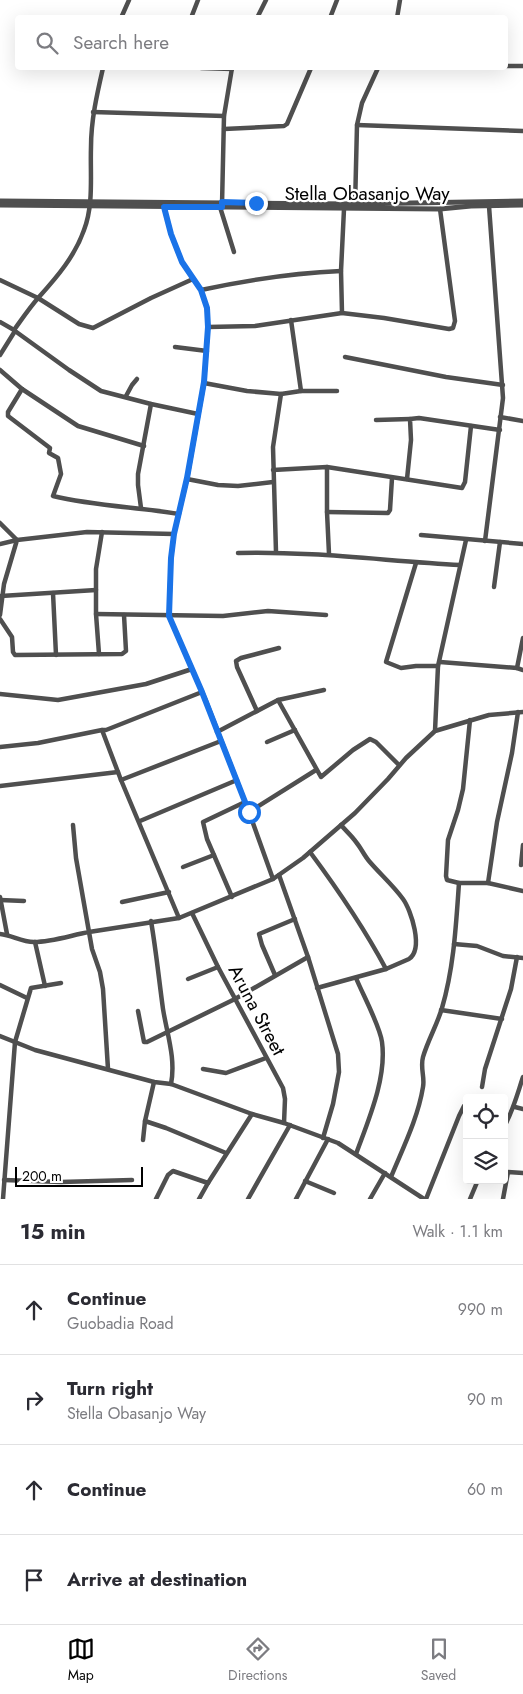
<!DOCTYPE html>
<meta charset="utf-8">
<style>
:root{--surface:#fff;--page:#f7f7f7;--text:#2b2b33;--muted:#7c7c81;--line:#e1e1e2;--accent:#000}
body{margin:0;font-family:Jost,sans-serif;background:var(--page);color:var(--text)}
.controls{position:absolute;right:15px;bottom:15px;display:grid;overflow:hidden;border-radius:5px;box-shadow:0 5px 20px #0002}
.controls button{width:45px;height:45px;display:grid;place-items:center;padding:0;border:0;border-bottom:1px solid var(--line);background:var(--surface);color:var(--text);font:25px sans-serif}
.scale{position:absolute;left:15px;bottom:12px;width:128px;box-sizing:border-box;padding-left:5px;border:2px solid #000;border-top:0;font-size:14px;line-height:18px;white-space:nowrap;color:#000;-webkit-text-stroke:4px #fff;paint-order:stroke}
.stop{position:absolute;width:15px;height:15px;margin:-11px;border:4px solid #1a73e8;border-radius:50%;background:#fff}
.stop.end{background:#1a73e8;border-color:#fff;box-shadow:0 1px 5px #0008}
.list{margin:0;padding:0;list-style:none}
h2{display:flex;justify-content:space-between;align-items:center;height:65px;margin:0;padding:0 20px;font-size:21px}
h2 small{font-size:16px;font-weight:400;color:var(--muted)}
.list li{display:grid;grid-template-columns:32px 1fr auto;gap:15px;align-items:center;box-sizing:border-box;height:90px;padding:0 20px;border-top:1px solid var(--line)}
.list b{display:block;font-size:19px;white-space:nowrap}
.list p{margin:0;font-size:16px;white-space:nowrap;color:var(--muted)}
.list em{font-size:16px;font-style:normal;color:var(--muted)}
.icon{flex:none;width:28px;height:28px;fill:none;stroke:currentColor;stroke-width:2;stroke-linecap:round;stroke-linejoin:round}
.map{position:relative;flex:none;width:523px;height:1199px;overflow:hidden}
.search{position:absolute;background:var(--surface);box-shadow:0 5px 20px #0002;left:15px;right:15px;top:15px;height:55px;display:flex;align-items:center;gap:12px;box-sizing:border-box;padding:0 18px;border-radius:5px;color:var(--muted);font-size:19px}
.sheet{height:425px;background:var(--surface)}
nav{display:flex;justify-content:space-around;align-items:center;box-sizing:border-box;height:70px;border-top:1px solid var(--line);background:var(--surface);font-size:14px;color:var(--muted)}
nav a{display:grid;justify-items:center;gap:2px}
nav .on{color:var(--accent)}
.map>svg:first-child{display:block}
.lines{fill:none;stroke-linecap:round;stroke-linejoin:round}
.minor{stroke:#4f4f4f;stroke-width:4.5}
.tertiary{stroke:#4f4f4f;stroke-width:5}
.route{stroke:#1a73e8;stroke-width:6}
.labels{text-anchor:middle;dominant-baseline:central;stroke-width:4.5;stroke-linejoin:round;paint-order:stroke}
.street-label{font-size:19px;fill:#000;stroke:#fff}
</style>
<div class="map">
<svg width="523" height="1199" viewBox="0 0 523 1199">
<rect width="100%" height="100%" fill="#fff"/>
<g class="lines">
<!-- minor -->
<g class="minor">
<polyline points="121,18 129,0"/>
<polyline points="191,18 198,0"/>
<polyline points="257,18 266,0"/>
<polyline points="330,18 337,0"/>
<polyline points="397,18 400,0"/>
<polyline points="506,66 523,66"/>
<polyline points="201,68 232,69"/>
<polyline points="93,112 224,116"/>
<polyline points="357,125 523,131"/>
<polyline points="224,129 284,126 287,124 311,68"/>
<polyline points="222,205 224,116 232,68"/>
<polyline points="164,207 171,234 182,262 201,290 207,308 208,327 204,383 187,479 174,534 171,559 169,616 206,701 249,812 273,879"/>
<polyline points="220,207 234,252"/>
<polyline points="355,207 357,125 362,103 378,68"/>
<polyline points="344,209 341,271 342,313 384,318 449,329 453,328 455,321 440,209"/>
<polyline points="0,280 38,298 79,324 93,328 151,298 193,279"/>
<path d="M 201,290 C 247,280 294,273 341,271"/>
<polyline points="291,320 301,391"/>
<polyline points="0,322 14,330"/>
<polyline points="208,327 255,326 342,313"/>
<polyline points="15,331 69,370 101,391 151,404 198,414"/>
<polyline points="175,347 207,351"/>
<path d="M 0,355 L 15,331 L 14,330 C 22,319 30,307 39,297 C 57,277 75,256 84,230 C 94,204 90,174 91,147 C 91,120 97,94 103,68"/>
<polyline points="345,357 446,377 503,385"/>
<polyline points="0,370 22,389 78,426 144,446"/>
<polyline points="204,383 247,391 281,394 301,391 337,391"/>
<path d="M 22,389 L 8,412 L 8,416 L 50,448 L 49,453 L 58,458 L 61,474 L 53,496 C 94,506 137,507 179,514"/>
<polyline points="126,396 132,385 137,379"/>
<polyline points="500,417 523,421"/>
<polyline points="376,420 410,419"/>
<polyline points="327,467 327,512 329,554"/>
<polyline points="273,470 327,467 462,488 465,482 471,426"/>
<polyline points="187,479 218,485 238,486 273,482"/>
<polyline points="407,479 411,440 410,419 419,418 500,430"/>
<polyline points="141,508 138,485 138,474 151,404"/>
<polyline points="327,512 388,513 390,510 392,478"/>
<polyline points="0,523 17,540"/>
<polyline points="421,535 523,544"/>
<polyline points="485,541 503,398 489,206"/>
<polyline points="0,544 17,540"/>
<polyline points="276,552 273,447 281,394"/>
<path d="M 238,553 C 312,551 386,561 460,565"/>
<polyline points="416,563 386,662 401,668 416,666 438,666"/>
<polyline points="494,587 500,542"/>
<polyline points="53,593 56,655"/>
<polyline points="1,596 96,590"/>
<polyline points="96,614 223,616 268,611 326,615"/>
<polyline points="0,615 4,584 17,540 87,532 174,534"/>
<polyline points="0,619 12,637 13,652 15,655 122,654 126,651 124,615"/>
<polyline points="523,638 517,668 523,670"/>
<polyline points="99,654 96,614 96,569 102,532"/>
<polyline points="440,662 517,668"/>
<polyline points="0,694 58,700 146,684 192,669"/>
<polyline points="278,700 324,690"/>
<polyline points="257,711 237,667 236,661 241,658 279,648"/>
<polyline points="470,720 463,789 458,810 448,840 446,876 447,880 459,883 488,883 523,891"/>
<polyline points="102,730 121,780 179,918"/>
<polyline points="435,731 438,666 466,540"/>
<polyline points="217,732 278,700 321,777 353,750 370,739 376,742 399,765"/>
<polyline points="267,742 295,730"/>
<polyline points="0,747 38,743 102,730 106,730 202,692"/>
<polyline points="121,780 221,741"/>
<polyline points="0,786 118,772"/>
<polyline points="249,812 316,770"/>
<polyline points="140,821 237,780"/>
<path d="M 310,852 C 339,891 363,926 386,969"/>
<polyline points="521,865 523,845"/>
<polyline points="183,867 214,855"/>
<polyline points="488,883 497,822 512,753 518,712"/>
<polyline points="0,897 7,934"/>
<polyline points="232,897 207,839 203,822 245,802"/>
<polyline points="0,900 24,901"/>
<polyline points="122,902 169,892"/>
<polyline points="192,913 218,967 283,1088 285,1099 284,1123"/>
<path d="M 151,921 C 156,950 159,980 163,1009 C 167,1034 176,1059 171,1084"/>
<path d="M 0,934 C 12,935 21,942 34,942 C 52,942 72,935 89,932 L 76,858 L 73,825"/>
<polyline points="35,942 45,986"/>
<polyline points="454,944 477,946 503,956 523,958"/>
<polyline points="308,957 338,1054 339,1072 333,1104 323,1138"/>
<polyline points="275,975 262,945 259,934 295,919"/>
<polyline points="188,979 218,967"/>
<polyline points="0,985 27,998"/>
<path d="M 317,988 L 386,969 L 409,959 C 424,949 411,910 403,899 C 393,885 380,874 369,861 C 364,855 361,848 356,842 C 352,836 346,831 341,825"/>
<polyline points="441,1010 502,1019"/>
<polyline points="138,1011 144,1042 147,1042 235,999 308,957 279,875"/>
<polyline points="0,1036 35,1050 154,1082 171,1084 252,1114 284,1123 338,1143 424,1199"/>
<polyline points="108,1069 103,989 100,972 92,949 89,932 179,918 273,879 303,858 355,813 388,779 406,758 435,731 489,715 523,712"/>
<polyline points="203,1069 226,1073 266,1058"/>
<polyline points="482,1087 485,1069 511,989 517,957"/>
<polyline points="515,1107 523,1109"/>
<polyline points="145,1121 166,1128 226,1153"/>
<path d="M 504,1127 C 513,1111 517,1095 523,1077"/>
<polyline points="143,1140 145,1121 154,1082"/>
<path d="M 356,1154 C 368,1121 387,1078 382,1042 C 380,1026 363,995 356,978"/>
<path d="M 391,1177 C 403,1148 418,1118 423,1087 C 425,1077 420,1068 423,1057 C 428,1040 437,1025 442,1008 C 454,967 456,925 459,883"/>
<polyline points="4,1180 61,1182 132,1180"/>
<polyline points="305,1181 334,1193"/>
<polyline points="3,1199 15,1042 31,988 61,983"/>
<polyline points="156,1199 168,1175 173,1171 208,1183"/>
<polyline points="199,1199 208,1183 252,1114"/>
<polyline points="248,1199 290,1125"/>
<polyline points="296,1199 328,1139"/>
<polyline points="370,1199 385,1173"/>
<polyline points="426,1199 459,1116 464,1106 467,1107"/>
<polyline points="470,1199 478,1180"/>
<polyline points="503,1199 508,1172 523,1173"/>
</g>
<!-- tertiary -->
<g class="tertiary">
<polyline points="0,201 355,204 523,201"/>
<polyline points="0,205 440,209 471,206 523,205"/>
</g>
</g>
<g class="lines">
<!-- route -->
<polyline class="route" points="249,812 202,692 169,616 171,558 174,534 187,478 204,382 208,327 207,308 201,290 182,262 171,234 164,207 222,207 222,202 256,203"/>
</g>
<g class="labels">
<!-- street labels -->
<g class="street-label">
<text x="367" y="193">Stella Obasanjo Way</text>
<text transform="translate(257 1010) rotate(62)">Aruna Street</text>
</g>
</g>
</svg>
<div class="controls">
<button><svg class="icon" aria-label="locate" viewBox="0 0 24 24"><circle cx="12" cy="12" r="6"/><path d="M12 2v4M12 18v4M2 12h4M18 12h4"/></svg></button>
<button><svg class="icon" aria-label="layers" viewBox="0 0 24 24"><path d="M12 4l9 5-9 5-9-5zM3 14l9 5 9-5"/></svg></button>
</div>
<div class="scale">200 m</div>
<div class="stop" style="left:249px;top:812px"></div>
<div class="stop end" style="left:256px;top:203px"></div>
<div class="search"><svg class="icon" aria-label="search" viewBox="0 0 24 24"><circle cx="10" cy="10" r="6"/><path d="M15 15l6 6"/></svg>Search here</div>
</div>
<section class="sheet">
<h2>15 min<small>Walk · 1.1 km</small></h2>
<ul class="list">
<li><svg class="icon" aria-label="ahead" viewBox="0 0 24 24"><path d="M12 20V5M6 11l6-6 6 6"/></svg><div><b>Continue</b><p>Guobadia Road</p></div><em>990 m</em></li>
<li><svg class="icon" aria-label="right" viewBox="0 0 24 24"><path d="M7 20v-9h11M14 6l5 5-5 5"/></svg><div><b>Turn right</b><p>Stella Obasanjo Way</p></div><em>90 m</em></li>
<li><svg class="icon" aria-label="ahead" viewBox="0 0 24 24"><path d="M12 20V5M6 11l6-6 6 6"/></svg><div><b>Continue</b></div><em>60 m</em></li>
<li><svg class="icon" aria-label="arrive" viewBox="0 0 24 24"><path d="M6 21V4h12l-3 4 3 4H6"/></svg><div><b>Arrive at destination</b></div></li>
</ul>
</section>
<nav>
<a class="on"><svg class="icon" aria-label="map" viewBox="0 0 24 24"><path d="M3 6l6-2 6 2 6-2v14l-6 2-6-2-6 2zM9 4v14M15 6v14"/></svg>Map</a>
<a><svg class="icon" aria-label="directions" viewBox="0 0 24 24"><path d="M12 3l9 9-9 9-9-9zM9 14v-3h6M13 9l2 2-2 2"/></svg>Directions</a>
<a><svg class="icon" aria-label="saved" viewBox="0 0 24 24"><path d="M7 4h10v16l-5-4-5 4z"/></svg>Saved</a>
</nav>
